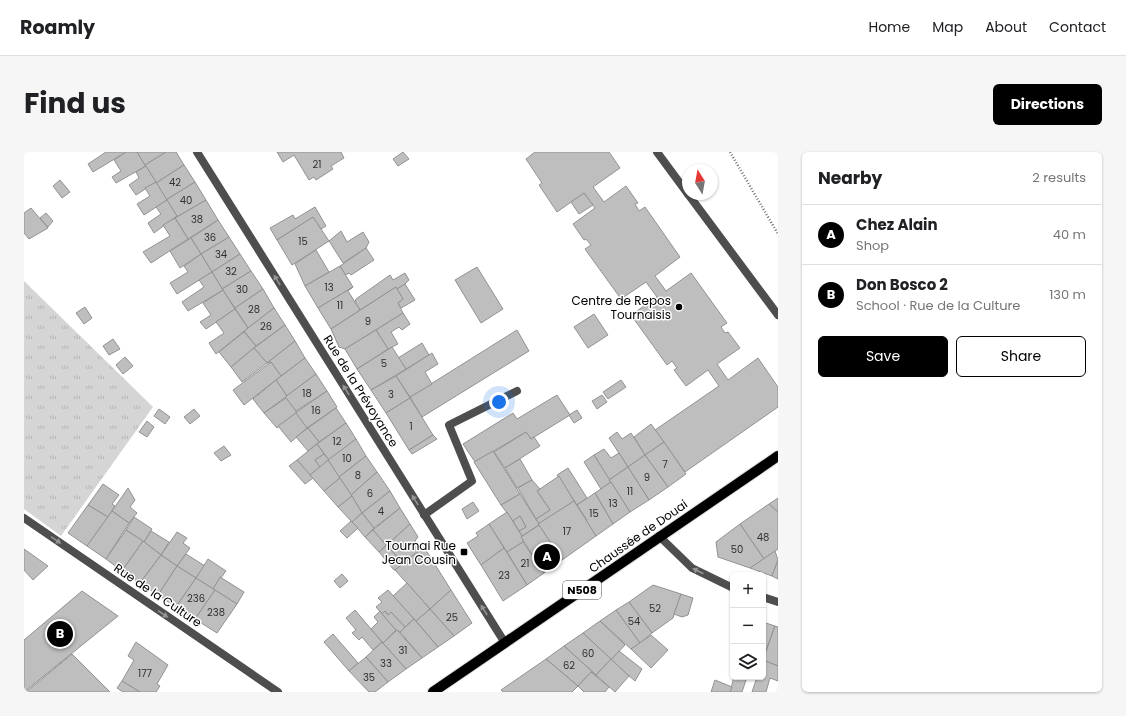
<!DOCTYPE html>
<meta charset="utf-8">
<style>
:root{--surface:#fff;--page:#f6f6f6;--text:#202124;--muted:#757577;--line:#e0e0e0;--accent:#000}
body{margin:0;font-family:Poppins,sans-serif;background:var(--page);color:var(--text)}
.controls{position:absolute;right:12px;bottom:12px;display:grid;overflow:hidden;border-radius:6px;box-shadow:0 1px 3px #0004}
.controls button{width:36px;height:36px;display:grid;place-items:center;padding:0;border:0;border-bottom:1px solid var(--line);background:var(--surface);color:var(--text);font:20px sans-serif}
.compass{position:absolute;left:658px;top:12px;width:36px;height:36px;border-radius:50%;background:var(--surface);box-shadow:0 1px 3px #0004;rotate:349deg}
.you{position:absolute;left:475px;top:250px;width:14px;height:14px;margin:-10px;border:3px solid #fff;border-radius:50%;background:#1a73e8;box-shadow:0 0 0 6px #1a73e833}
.badge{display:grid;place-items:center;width:26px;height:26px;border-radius:50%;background:var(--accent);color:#fff;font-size:13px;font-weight:700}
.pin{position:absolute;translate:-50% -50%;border:2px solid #fff;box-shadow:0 1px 4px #0006}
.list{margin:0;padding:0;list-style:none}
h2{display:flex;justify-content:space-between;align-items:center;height:52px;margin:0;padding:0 16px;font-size:17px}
h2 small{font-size:13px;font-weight:400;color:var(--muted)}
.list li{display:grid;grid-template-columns:26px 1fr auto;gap:12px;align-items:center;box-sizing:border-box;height:60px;padding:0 16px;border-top:1px solid var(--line)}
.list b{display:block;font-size:15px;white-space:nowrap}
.list p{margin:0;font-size:13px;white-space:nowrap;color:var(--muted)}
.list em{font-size:13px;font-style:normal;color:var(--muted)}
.actions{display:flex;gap:8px;padding:12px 16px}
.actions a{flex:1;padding:9px 0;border:1px solid var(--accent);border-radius:6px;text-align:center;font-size:14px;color:var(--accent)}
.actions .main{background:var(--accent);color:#fff}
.icon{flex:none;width:22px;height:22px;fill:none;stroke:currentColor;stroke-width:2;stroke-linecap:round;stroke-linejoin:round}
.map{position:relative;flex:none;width:754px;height:540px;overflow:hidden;border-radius:6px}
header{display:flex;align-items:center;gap:24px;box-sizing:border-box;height:56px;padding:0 20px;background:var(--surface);border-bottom:1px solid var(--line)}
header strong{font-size:19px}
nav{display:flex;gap:22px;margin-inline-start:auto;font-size:14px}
.intro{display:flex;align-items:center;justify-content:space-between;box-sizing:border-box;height:96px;padding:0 24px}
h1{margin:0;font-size:28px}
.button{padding:10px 18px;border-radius:6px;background:var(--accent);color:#fff;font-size:14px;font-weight:700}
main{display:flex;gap:24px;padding:0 24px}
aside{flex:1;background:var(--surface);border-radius:6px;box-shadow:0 1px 3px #0004}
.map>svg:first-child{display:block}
.grass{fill:url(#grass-tufts)}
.building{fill:#bebebe;stroke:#929292}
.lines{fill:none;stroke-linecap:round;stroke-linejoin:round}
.primary-casing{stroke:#dbdbdb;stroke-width:12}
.path{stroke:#707070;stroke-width:2.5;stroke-dasharray:1 2;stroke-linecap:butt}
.service{stroke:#4e4e4e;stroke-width:8}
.minor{stroke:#4e4e4e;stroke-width:8}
.primary{stroke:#000;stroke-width:10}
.oneway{fill:#959595}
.poi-dot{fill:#000;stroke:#fff;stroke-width:1.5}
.labels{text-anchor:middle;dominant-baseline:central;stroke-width:3;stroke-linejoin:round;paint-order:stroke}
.number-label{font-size:10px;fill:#303030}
.shield{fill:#fff;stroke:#4c4c4c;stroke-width:1}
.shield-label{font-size:11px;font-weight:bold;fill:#000}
.poi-label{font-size:12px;fill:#000;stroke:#fff;text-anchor:end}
.street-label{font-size:12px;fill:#000;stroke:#fff}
</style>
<header>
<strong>Roamly</strong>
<nav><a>Home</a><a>Map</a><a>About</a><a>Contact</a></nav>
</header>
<div class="intro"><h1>Find us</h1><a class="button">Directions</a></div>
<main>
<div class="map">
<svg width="754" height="540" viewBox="0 0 754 540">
<defs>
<pattern id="grass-tufts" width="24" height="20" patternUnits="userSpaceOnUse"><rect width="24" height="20" fill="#d5d5d5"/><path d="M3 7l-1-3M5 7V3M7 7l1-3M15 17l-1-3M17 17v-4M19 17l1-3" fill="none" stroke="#b5b5b5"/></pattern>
</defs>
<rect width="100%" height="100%" fill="#fff"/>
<!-- grass -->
<polygon class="grass" points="0,129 129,255 37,384 0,357"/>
<!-- building -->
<g class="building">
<polygon points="82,0 102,0 69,20 64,12"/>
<polygon points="102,0 113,0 122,14 92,31 88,25 97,19 90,8"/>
<polygon points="113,0 142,0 121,13"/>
<polygon points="142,0 152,0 160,13 132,31 121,13"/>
<polygon points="253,0 317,0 320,6 307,14 309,17 292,28 290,25 285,28 270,3 259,10"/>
<polygon points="379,0 385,7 374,14 369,7"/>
<polygon points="511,0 585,0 596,16 569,35 580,50 602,34 614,51 611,52 615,59 621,55 656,105 631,124 642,139 667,121 703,171 697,175 701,181 704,180 716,196 693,212 704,228 734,206 754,235 754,255 661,320 631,278 695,234 684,218 662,234 650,218 653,216 648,209 643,213 607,163 633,145 622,130 597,147 561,97 567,93 562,87 560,88 549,72 571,56 560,41 533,60 515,33 518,31 502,7"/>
<polygon points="160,13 171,30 142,48 132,31"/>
<polygon points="122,14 132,30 112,43 105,33 115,26 112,20"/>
<polygon points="36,28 46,40 38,46 29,34"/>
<polygon points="132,30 143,48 120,63 113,52 126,44 121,36"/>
<polygon points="171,30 182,48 151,66 153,64 142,48"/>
<polygon points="560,41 569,53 555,62 547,50"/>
<polygon points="143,48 153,64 130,81 124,71 137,62 132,55"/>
<polygon points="182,48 194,68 164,87 151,66"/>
<polygon points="291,55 302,74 297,77 289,65 253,88 246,76 269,63 271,67"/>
<polygon points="7,56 24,76 5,87 0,81 0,61"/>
<polygon points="22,61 29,69 24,75 16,66"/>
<polygon points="289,65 305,89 268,113 253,88"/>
<polygon points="151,66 164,87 127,111 119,100 146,84 139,73"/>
<polygon points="194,68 205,85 177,102 167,86"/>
<polygon points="317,79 323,90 339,80 345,90 342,96 319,111 305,89"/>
<polygon points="205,85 216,102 188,120 177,102"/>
<polygon points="167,86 177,102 156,116 146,99"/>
<polygon points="342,96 350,108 327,123 325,121 321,123 316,114"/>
<polygon points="292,98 305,120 281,134 271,112"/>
<polygon points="177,102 188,120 153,142 146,131 164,120 160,114"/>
<polygon points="216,102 227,119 198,137 188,120"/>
<polygon points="316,114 329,135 294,156 281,134"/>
<polygon points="453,115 479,157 457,171 431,128"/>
<polygon points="227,119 239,137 211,156 198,137"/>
<polygon points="188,120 199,138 164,159 158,150 180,135 175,128"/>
<polygon points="381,121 385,128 381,132 373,137 372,135 336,158 331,150 332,147 366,123 369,128"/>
<polygon points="381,132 391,148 377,156 374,151 379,147 373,137"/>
<polygon points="329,135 324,139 336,158 307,177 294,156"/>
<polygon points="372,135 379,147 374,151 379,161 321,197 315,195 307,177"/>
<polygon points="239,137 250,156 224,176 211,156"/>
<polygon points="199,138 211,157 182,177 176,170 187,163 179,151"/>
<polygon points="61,155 68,166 60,172 52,161"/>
<polygon points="250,156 261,173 232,194 220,179"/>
<polygon points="211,157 224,176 192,202 185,191 200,181 192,170"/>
<polygon points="379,161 386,172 378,178 375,175 367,180 374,192 364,197 352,178"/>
<polygon points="570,162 584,183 564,196 550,175"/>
<polygon points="261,173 271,189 243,211 230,196"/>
<polygon points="352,178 364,197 333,217 321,197"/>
<polygon points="493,178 505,199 398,265 386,245"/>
<polygon points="220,180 232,194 207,215 195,200"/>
<polygon points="89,187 96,197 85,203 79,194"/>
<polygon points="271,189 281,206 257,224 247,210 243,211"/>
<polygon points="398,191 405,203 382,217 374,206"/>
<polygon points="368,195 382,217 347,238 333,217"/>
<polygon points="230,196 243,211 218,230 207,215"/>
<polygon points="408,201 414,212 401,220 408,232 386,245 372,224"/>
<polygon points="101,205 109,214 99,222 92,213"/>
<polygon points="281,206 292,222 263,244 252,228"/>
<polygon points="247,210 257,224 220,253 209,238"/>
<polygon points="292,222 303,239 272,259 261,245"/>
<polygon points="372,224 386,246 362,261 347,238"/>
<polygon points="252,228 263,244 240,261 229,247"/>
<polygon points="597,228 602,235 584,247 579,240"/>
<polygon points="303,239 313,255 283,276 271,261"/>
<polygon points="533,243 546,263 507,287 502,280 451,310 439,292 489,261 493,267"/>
<polygon points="578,243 583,250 573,257 568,249"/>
<polygon points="262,246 272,259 272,261 253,276 240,261"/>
<polygon points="386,246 409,283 385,298 362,261"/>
<polygon points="312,256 322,271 295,290 284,276"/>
<polygon points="135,257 146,265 141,272 130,264"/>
<polygon points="170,257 176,264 166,272 160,265"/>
<polygon points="553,258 558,266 550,271 545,263"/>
<polygon points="272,261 283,276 267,290 254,274"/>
<polygon points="123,269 130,275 123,285 115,280"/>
<polygon points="322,271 332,287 305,308 293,292"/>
<polygon points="627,272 640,290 621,303 610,285"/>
<polygon points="284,276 295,290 284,299 272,285"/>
<polygon points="502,280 507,287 510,285 516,294 481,316 470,300"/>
<polygon points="593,280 598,287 607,281 621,303 604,315 585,286"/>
<polygon points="409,283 413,287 388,302 385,298"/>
<polygon points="332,287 342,304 315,325 304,308"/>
<polygon points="640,290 662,322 644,335 621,303"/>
<polygon points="293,292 300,302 291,308 296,315 286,323 273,308"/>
<polygon points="200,294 207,303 197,309 190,301"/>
<polygon points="580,297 587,306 595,301 604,315 585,328 570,303"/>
<polygon points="469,299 496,342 477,353 450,310"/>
<polygon points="300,302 305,308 296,315 291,308"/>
<polygon points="570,303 587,330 577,337 560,310"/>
<polygon points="621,303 644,335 625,348 604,315"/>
<polygon points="342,304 353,320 327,343 315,325"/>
<polygon points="496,307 508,328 493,336 481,316"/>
<polygon points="273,308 289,326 281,332 265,314"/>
<polygon points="304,308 316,326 300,339 286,323"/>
<polygon points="604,315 625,348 606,360 585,328"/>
<polygon points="544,316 563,346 553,353 533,323"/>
<polygon points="353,320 366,339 338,361 327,343"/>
<polygon points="535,324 550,349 515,372 512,367 526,358 513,339"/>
<polygon points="316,326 328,344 314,355 300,339"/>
<polygon points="508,328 516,337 513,339 526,358 512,367 494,336"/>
<polygon points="587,330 606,360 589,372 571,341"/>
<polygon points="79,332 95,343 88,352 91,354 84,365 64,353"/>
<polygon points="104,336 111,348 106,355 113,361 105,371 88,359"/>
<polygon points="366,339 376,356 350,376 338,361"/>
<polygon points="571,341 589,372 572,384 562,369 563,368 553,353"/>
<polygon points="496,342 515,372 515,373 498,384 495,379 502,375 496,364 489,369 477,353"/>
<polygon points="328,344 338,361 328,370 314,355"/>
<polygon points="754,346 754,360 745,352"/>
<polygon points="550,349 572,384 538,408 514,372"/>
<polygon points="449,350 455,359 443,367 438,357"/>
<polygon points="745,352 754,360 754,397 740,407 716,372"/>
<polygon points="64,353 84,365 63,394 44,381"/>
<polygon points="376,356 386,372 362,394 349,378"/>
<polygon points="88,359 105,371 82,407 63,394"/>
<polygon points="483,360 498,384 499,390 483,400 465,372"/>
<polygon points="338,361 350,376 341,385 328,370"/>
<polygon points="496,364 502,375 495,379 489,369"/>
<polygon points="110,365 128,377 120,390 102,378"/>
<polygon points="327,369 334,376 323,386 316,379"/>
<polygon points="386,372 394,385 391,389 396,397 379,412 363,393"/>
<polygon points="465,372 480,396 457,413 443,391 454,384 452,381"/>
<polygon points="716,372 740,407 726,416 694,405 692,390"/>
<polygon points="515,373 538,408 520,421 497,385"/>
<polygon points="102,378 119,389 98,419 82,407"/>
<polygon points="349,378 362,393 355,400 341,385"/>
<polygon points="127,379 145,390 137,403 120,390"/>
<polygon points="153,380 163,386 159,391 166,396 153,414 137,403"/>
<polygon points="119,389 137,403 116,431 98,419"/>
<polygon points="499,390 520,421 503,433 483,400"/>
<polygon points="363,393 379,412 371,418 370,418 355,400"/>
<polygon points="400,395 427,438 406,457 371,418"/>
<polygon points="480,396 503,433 479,449 457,413"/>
<polygon points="0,397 24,414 9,428 0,418"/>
<polygon points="751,399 754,408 748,424 726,416"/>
<polygon points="162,402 181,414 172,426 153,414"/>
<polygon points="137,403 153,414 134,443 116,431"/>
<polygon points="184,407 202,419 189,437 172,426"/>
<polygon points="754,408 754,427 748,424"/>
<polygon points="153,414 172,426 152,455 134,443"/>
<polygon points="318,422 324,429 316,436 310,429"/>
<polygon points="196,425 220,440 213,452 189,437"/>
<polygon points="172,426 191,438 171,467 152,455"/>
<polygon points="383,431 406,457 392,469 369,444"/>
<polygon points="629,433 657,442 649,466 628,481 605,450"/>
<polygon points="191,438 213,452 193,481 171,467"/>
<polygon points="364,438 390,467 381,475 367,460 364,463 361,459 358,462 352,455 358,450 354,446"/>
<polygon points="427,438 448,471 430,484 406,457"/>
<polygon points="58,439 94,464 0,540 0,488"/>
<polygon points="657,442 669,446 664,463 658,465 650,462"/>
<polygon points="605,450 628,481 616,491 592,458"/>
<polygon points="406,457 430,484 414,495 392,469"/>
<polygon points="331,458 358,490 349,498 338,485 335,488 328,481 332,478 322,466"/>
<polygon points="592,458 616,491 607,497 576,469"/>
<polygon points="356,459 372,478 359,491 347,477 354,470 350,465"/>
<polygon points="361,459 364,463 367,460 381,475 376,480 372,478 358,462"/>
<polygon points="390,467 414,495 398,506 376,480"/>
<polygon points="576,469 601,493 587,508 559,481"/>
<polygon points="739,470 751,474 739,506"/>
<polygon points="751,474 754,475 754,514 739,508"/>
<polygon points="373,478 398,506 382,517 359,491"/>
<polygon points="559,481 587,507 572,523 540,494"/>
<polygon points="309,482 334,511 325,519 300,490"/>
<polygon points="627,483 644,498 627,516 607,497"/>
<polygon points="112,490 144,513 133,532 136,534 132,540 116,540 98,529 110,508 104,504"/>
<polygon points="358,490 382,517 364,530 342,505"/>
<polygon points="540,494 572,523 567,520 554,534 522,507"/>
<polygon points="595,499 618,517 611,529 587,508"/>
<polygon points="48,502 86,540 2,540"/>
<polygon points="342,505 364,530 351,540 345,540 325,519"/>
<polygon points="522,507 554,534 548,540 479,540 477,538"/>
<polygon points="587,507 605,524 591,540 572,523"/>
<polygon points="739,508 754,514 754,529 746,526 742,540 728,540 733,525 739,525"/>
<polygon points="567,520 585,535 581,540 560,540 554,534"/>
<polygon points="710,525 723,525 718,540 706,540"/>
<polygon points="691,528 708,535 706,540 687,540"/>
<polygon points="98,529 116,540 99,540 93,536"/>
</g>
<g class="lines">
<!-- primary casing -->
<g class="primary-casing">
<polyline id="primary" points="409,540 754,304"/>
</g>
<!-- path -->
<polyline class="path" points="706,0 754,82"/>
<!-- service -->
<g class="service">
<polyline points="633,0 664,42"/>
<polyline points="664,42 754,163"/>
<polyline points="400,363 448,329 425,273 493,239"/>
</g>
<!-- minor -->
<g class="minor">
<polyline points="173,0 481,491"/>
<polyline points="0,366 254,540"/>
<polyline points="635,384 668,416 709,436"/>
<polyline points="739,445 754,450"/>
</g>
<!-- primary -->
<use href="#primary" class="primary"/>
</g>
<!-- one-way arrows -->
<defs><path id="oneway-solid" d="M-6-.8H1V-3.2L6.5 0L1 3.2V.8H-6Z"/></defs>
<g class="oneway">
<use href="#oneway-solid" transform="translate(253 128) rotate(-122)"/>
<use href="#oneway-solid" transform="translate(322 238) rotate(-122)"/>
<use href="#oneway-solid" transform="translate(391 348) rotate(-122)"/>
<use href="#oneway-solid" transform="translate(32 388) rotate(34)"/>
<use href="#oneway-solid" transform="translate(674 419) rotate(-153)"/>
<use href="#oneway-solid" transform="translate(460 458) rotate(-122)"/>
<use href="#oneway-solid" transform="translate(139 462) rotate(34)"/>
</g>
<!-- markers -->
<g class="poi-dot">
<circle cx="655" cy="155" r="4"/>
<rect x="436" y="396" width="8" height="8" rx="2"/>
</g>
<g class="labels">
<!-- number labels -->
<g class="number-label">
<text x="293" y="12">21</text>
<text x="151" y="30">42</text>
<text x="162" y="48">40</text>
<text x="173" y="67">38</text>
<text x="186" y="85">36</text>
<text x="279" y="89">15</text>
<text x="197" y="102">34</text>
<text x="207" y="119">32</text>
<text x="305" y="135">13</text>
<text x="218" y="137">30</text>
<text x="316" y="153">11</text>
<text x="230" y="157">28</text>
<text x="344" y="169">9</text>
<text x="242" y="174">26</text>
<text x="360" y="211">5</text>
<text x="283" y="241">18</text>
<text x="367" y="242">3</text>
<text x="292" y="258">16</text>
<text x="387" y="274">1</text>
<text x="313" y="289">12</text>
<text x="323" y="306">10</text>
<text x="641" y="312">7</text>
<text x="334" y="323">8</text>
<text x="623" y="325">9</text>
<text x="606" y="339">11</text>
<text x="346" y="341">6</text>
<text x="589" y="351">13</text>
<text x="357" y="359">4</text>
<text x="570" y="361">15</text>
<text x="543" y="379">17</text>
<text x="739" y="385">48</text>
<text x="713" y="397">50</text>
<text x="501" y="411">21</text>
<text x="480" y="423">23</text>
<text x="172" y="446">236</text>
<text x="631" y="456">52</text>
<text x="192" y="460">238</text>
<text x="428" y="465">25</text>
<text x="610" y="469">54</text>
<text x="379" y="498">31</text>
<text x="564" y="501">60</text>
<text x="362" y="511">33</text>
<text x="545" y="513">62</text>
<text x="121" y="521">177</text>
<text x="345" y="525">35</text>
</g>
<!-- shield labels -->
<rect class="shield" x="539" y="429" width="38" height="18" rx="3"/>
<g class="shield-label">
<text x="558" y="438">N508</text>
</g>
<!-- poi labels -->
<g class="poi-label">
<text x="647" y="148">Centre de Repos<tspan x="647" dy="14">Tournaisis</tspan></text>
<text x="432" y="393">Tournai Rue<tspan x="432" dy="14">Jean Cousin</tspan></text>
</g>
<!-- street labels -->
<g class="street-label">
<text transform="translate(337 239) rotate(58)">Rue de la Prévoyance</text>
<text transform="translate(614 384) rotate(-35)">Chaussée de Douai</text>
<text transform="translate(134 443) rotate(34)">Rue de la Culture</text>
</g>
</g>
</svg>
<div class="controls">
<button>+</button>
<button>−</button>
<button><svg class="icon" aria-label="layers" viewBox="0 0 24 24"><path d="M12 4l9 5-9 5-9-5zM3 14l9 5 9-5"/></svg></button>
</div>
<svg class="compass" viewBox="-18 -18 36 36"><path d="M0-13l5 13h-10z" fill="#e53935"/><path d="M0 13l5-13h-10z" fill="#757577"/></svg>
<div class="you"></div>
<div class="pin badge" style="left:523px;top:405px">A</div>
<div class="pin badge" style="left:36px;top:482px">B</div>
</div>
<aside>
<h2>Nearby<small>2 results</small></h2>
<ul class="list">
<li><span class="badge">A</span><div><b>Chez Alain</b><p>Shop</p></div><em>40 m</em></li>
<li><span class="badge">B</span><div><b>Don Bosco 2</b><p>School · Rue de la Culture</p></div><em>130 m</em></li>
</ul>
<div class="actions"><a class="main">Save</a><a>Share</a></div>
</aside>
</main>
